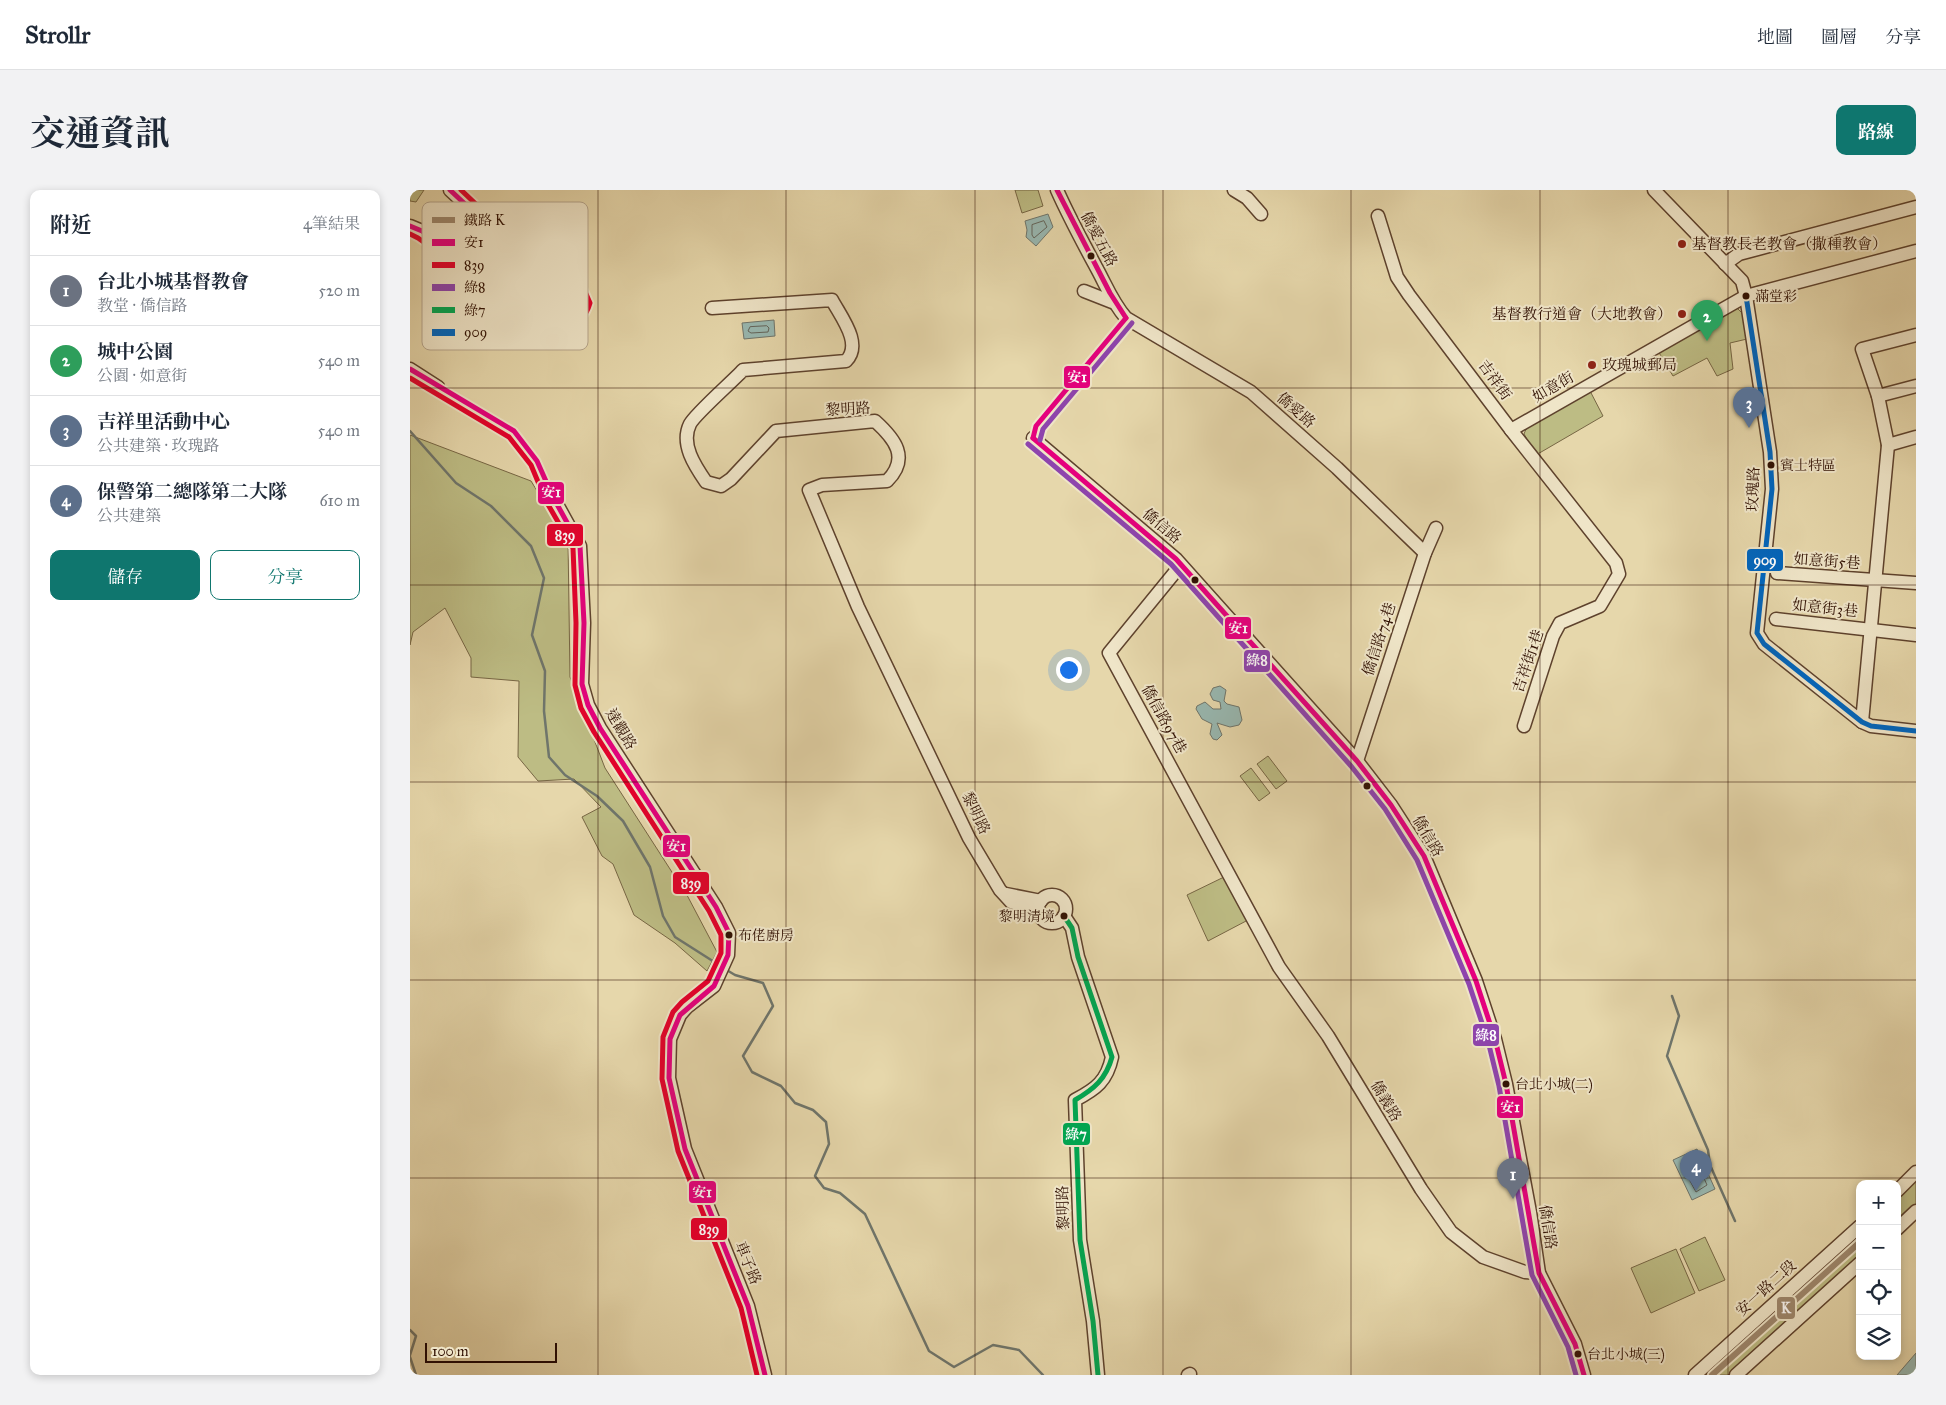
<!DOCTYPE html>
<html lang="zh-TW">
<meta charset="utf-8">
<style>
:root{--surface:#fff;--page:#f2f2f3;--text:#1f2937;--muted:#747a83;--line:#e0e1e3;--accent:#0f766e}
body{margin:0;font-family:"IM FELL Great Primer","Noto Serif TC",serif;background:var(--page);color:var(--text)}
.controls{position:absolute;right:15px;bottom:15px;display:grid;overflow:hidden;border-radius:10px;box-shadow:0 2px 8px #0003}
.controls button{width:45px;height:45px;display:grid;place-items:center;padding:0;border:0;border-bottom:1px solid var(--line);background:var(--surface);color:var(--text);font:25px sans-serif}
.scale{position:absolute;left:15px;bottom:12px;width:132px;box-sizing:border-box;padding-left:5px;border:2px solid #311103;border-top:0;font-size:14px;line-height:18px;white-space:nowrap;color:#311103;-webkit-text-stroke:4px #efe5c8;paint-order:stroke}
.you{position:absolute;left:658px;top:479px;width:18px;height:18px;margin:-12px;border:4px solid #fff;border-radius:50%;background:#1a73e8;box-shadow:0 0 0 8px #1a73e833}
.badge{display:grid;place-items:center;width:32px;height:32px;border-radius:50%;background:var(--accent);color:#fff;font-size:16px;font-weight:700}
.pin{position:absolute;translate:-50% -41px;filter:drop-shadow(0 1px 2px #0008)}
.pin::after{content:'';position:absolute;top:26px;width:18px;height:15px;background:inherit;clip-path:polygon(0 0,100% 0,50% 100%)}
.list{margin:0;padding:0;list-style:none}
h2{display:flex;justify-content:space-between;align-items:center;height:65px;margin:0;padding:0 20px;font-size:21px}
h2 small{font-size:16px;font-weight:400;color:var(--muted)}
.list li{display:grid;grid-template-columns:32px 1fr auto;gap:15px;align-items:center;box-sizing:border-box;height:70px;padding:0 20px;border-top:1px solid var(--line)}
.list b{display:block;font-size:19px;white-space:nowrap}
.list p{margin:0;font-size:16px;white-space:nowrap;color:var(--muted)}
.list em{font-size:16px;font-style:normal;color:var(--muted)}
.actions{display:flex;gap:10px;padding:15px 20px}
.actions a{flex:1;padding:11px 0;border:1px solid var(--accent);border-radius:10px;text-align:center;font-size:18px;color:var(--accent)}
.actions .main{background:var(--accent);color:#fff}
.icon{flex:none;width:28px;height:28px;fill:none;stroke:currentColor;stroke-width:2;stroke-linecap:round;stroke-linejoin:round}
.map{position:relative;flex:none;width:1506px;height:1185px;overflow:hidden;border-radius:10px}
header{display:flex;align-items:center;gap:30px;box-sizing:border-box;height:70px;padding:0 25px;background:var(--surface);border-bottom:1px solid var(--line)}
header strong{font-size:24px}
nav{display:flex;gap:28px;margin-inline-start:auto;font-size:18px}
.intro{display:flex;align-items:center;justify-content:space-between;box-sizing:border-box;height:120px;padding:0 30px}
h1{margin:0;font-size:35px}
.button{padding:12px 22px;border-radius:10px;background:var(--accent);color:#fff;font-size:18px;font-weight:700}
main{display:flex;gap:30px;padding:0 30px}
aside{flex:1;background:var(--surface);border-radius:10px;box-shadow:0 2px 8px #0003}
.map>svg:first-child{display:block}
.green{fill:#bdbc84;stroke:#764}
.water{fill:#98b8b1;stroke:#6f756b}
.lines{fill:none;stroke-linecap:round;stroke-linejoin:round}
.shore{stroke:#64645a;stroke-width:1}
.stream{stroke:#6f756b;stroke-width:2.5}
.minor-casing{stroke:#5e422d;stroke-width:15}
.minor{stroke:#efe5c8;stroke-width:12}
.bus-1-casing{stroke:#efe5c8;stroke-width:9}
.bus-2-casing{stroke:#efe5c8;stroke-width:9}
.bus-3-casing{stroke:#efe5c8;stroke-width:9}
.bus-4-casing{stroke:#efe5c8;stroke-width:9}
.bus-5-casing{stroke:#efe5c8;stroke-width:9}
.bus-1{stroke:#e5007d;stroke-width:5}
.bus-2{stroke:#e4002b;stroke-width:5}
.bus-3{stroke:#8e44ad;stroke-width:5}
.bus-4{stroke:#00a651;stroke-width:5}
.bus-5{stroke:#0065bd;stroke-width:5}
.rail-1-casing{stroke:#efe5c8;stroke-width:10}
.rail-1{stroke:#9e886e;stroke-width:6}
.grid{fill:none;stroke:#311103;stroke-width:1;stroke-opacity:0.55}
.poi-dot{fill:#8f2418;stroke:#efe5c8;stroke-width:2}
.bus-dot{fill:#311103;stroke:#efe5c8;stroke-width:2}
.labels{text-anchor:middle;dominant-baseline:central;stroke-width:4;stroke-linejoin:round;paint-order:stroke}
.bus-label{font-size:14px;fill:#311103;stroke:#efe5c8;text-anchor:start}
.street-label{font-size:15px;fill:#311103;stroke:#efe5c8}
.poi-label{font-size:15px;fill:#311103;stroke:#efe5c8;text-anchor:start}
.key{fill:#efe5c8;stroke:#b6a58d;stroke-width:1}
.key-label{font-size:14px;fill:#311103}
.line-badge{stroke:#efe5c8;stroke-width:2}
.badge-label{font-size:14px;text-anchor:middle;font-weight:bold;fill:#fff}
</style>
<header>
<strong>Strollr</strong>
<nav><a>地圖</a><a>圖層</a><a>分享</a></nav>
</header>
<div class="intro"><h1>交通資訊</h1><a class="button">路線</a></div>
<main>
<aside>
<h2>附近<small>4筆結果</small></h2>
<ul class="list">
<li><span class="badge" style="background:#6b7280">1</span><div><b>台北小城基督教會</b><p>教堂 · 僑信路</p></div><em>520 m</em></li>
<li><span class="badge" style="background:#2e9e5b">2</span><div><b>城中公園</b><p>公園 · 如意街</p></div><em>540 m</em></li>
<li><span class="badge" style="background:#5c6f8a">3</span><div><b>吉祥里活動中心</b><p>公共建築 · 玫瑰路</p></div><em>540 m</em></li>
<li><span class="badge" style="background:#5c6f8a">4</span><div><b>保警第二總隊第二大隊</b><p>公共建築</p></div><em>610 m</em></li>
</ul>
<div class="actions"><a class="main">儲存</a><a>分享</a></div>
</aside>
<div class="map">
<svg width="1506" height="1185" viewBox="0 0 1506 1185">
<rect width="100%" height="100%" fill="#e6d7ab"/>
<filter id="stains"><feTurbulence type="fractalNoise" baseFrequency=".004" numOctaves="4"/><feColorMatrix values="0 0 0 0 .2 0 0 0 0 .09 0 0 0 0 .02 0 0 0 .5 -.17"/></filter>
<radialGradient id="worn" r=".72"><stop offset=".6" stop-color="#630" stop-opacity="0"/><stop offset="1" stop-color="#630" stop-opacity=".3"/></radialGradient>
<!-- green -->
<g class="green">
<polygon points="0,0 14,0 6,12 0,11"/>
<polygon points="605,0 628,0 633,16 612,23"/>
<polygon points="1327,118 1334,125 1337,149 1320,153 1323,179 1307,186 1297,168 1263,186 1248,161"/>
<polygon points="1179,199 1193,226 1126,265 1114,244 1116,239"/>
<polygon points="0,245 121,291 158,351 160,487 195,578 278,707 307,762 297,781 265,753 224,725 203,674 192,666 172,627 191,617 164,589 128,591 108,567 109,491 61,487 61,468 35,418 3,442 0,455"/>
<polygon points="858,566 877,591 866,599 847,574"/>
<polygon points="841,578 860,603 849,611 830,586"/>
<polygon points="814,687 838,730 798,751 777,705"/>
<polygon points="1506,988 1506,1014 1487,1031 1487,1007"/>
<polygon points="1450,1042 1450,1066 1318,1185 1292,1185"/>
<polygon points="1295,1047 1315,1090 1289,1101 1270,1059"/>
<polygon points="1266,1059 1285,1103 1241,1123 1221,1078"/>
</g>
<!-- water -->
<g class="water">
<polygon points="638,24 643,37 626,56 616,47 617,40 615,31"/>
<polygon points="364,130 365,146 334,149 332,133"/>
<polygon points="810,496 816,500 814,511 817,514 829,517 832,530 829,535 820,537 807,533 812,545 807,550 803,549 800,544 802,534 792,529 786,519 787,516 795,512 803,519 811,519 810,512 803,510 800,504 803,498"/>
<polygon points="1287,959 1305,999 1282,1010 1263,970"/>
<polygon points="1506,1163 1506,1185 1487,1185"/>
</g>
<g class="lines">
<!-- shore -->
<g class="shore">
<polygon points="634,31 637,37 624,48 622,45 622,35"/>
<polygon points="357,136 359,138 358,142 341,143 338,141 340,137"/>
<polygon points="1282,967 1285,968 1297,995 1286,1002 1271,974"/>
</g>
<!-- stream -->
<g class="stream">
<polyline points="0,241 46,293 81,316 121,356 134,388 122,445 135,481 134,521 139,567 155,585 187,606 213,631 240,677 253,726 265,747 309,775"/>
<polyline points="315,779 325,785 353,793 363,816 333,866 342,882 371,896 385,913 403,920 416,932 419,954 405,986 414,998 430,1003 455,1024 519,1161 544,1177 583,1155 609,1160 633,1185"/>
<polyline points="1262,806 1269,826 1257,866 1298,960 1300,975 1325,1031"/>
<polyline points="0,1140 6,1146 0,1165"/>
<polyline points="0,1167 6,1185"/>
</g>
<!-- minor casing -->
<g class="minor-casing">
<g id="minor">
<path d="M 647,0 C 659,27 672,51 686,77 C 696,95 702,112 716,128 L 841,202 L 927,278 L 1015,363"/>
<polyline points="824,0 837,8 851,24"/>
<polyline points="1244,0 1332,91 1336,106 1360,262 1362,299 1347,443 1354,454 1452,532 1461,536 1506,541"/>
<polyline points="968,26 987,87 999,105 1101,240 1206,373 1209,384 1190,416 1150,433 1143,446 1114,536"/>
<path d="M 0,36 L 12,41 L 130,125 C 150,133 163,135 173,113 L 164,94 L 105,61 L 40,0"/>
<polyline points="1315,74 1329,64 1506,17"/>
<polyline points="674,101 702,112"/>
<path d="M 302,118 L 422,110 C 431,127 453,154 436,171 L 333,180 C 323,191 285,224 280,234 C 270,254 285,276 296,292 L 311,296 L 321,289 L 366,241 L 465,231 C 485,249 500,268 477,291 L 412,295 L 399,300 L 448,417 L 559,648 L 590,700 L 601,712 L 629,721"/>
<polyline points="0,179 28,197"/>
<polyline points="1468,206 1506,196"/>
<polyline points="1101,240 1336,106 1506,61"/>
<polyline points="623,248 766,369 947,571 981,615 1014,666 1066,791 1085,849 1096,894 1120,1022 1129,1083 1165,1154 1174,1185"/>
<polyline points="1478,255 1506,247"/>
<polyline points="143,307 170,356 174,433 172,494 178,515 190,538 306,717 319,743 318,765 304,796 277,817 270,825 260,849 259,888 275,959 338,1116 355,1185"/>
<polyline points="770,376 699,463 869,777 918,846 1011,999 1041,1042 1073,1067 1115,1082 1129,1083"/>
<polyline points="1367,383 1506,393"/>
<polyline points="1366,429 1506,445"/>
<polyline points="1452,532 1478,255 1468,206 1452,159 1506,145"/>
<polyline points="947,571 1015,363 1026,338"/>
<polyline points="596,704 631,711"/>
<circle cx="642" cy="719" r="14"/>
<path d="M 654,726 L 662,738 L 668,767 L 702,867 C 697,891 686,899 665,910 L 670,1050 L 683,1131 L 688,1185"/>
<polyline points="1487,1001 1506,982"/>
<polyline points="1487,1039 1506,1021"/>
<polyline points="778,1185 780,1184"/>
<polyline points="1285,1185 1450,1036"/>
<polyline points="1326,1185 1450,1073"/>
</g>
</g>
<!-- minor -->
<use href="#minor" class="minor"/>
<!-- bus-1 casing -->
<g class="bus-1-casing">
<g id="bus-1">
<polyline points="647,0 700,103 716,128"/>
<path d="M 0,36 L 12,41 L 130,125 C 149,132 162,133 173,113 L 164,94 L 105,61 L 40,0"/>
<polyline points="0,179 104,241 127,271 143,307 170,356 174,433 172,494 178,515 190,538 306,717 319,743 318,765 304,796 270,825 260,849 259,888 275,959 338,1116 355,1185"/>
<polyline points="623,248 766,369 947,571 981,615 1014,666 1066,791 1085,849 1096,894 1129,1083 1165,1154 1174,1185"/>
<polyline points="623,248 626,236 716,128"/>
</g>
</g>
<!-- bus-2 casing -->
<g class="bus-2-casing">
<g id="bus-2">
<path d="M 0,44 L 8,48 L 127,132 C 149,140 172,140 180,113 L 169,88 L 109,55 L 51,0"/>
<polyline points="0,188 99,247 121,275 136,311 163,358 166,433 165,495 171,518 184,542 299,721 311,745 311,763 298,791 272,812 263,822 253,847 252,889 268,961 331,1118 347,1185"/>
</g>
</g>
<!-- bus-3 casing -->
<g class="bus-3-casing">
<g id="bus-3">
<polyline points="630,250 633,239 722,133"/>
<polyline points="618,254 761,374 941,576 975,619 1007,670 1059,794 1078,851 1089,896 1122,1085 1158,1157 1166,1185"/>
</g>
</g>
<!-- bus-4 casing -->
<g class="bus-4-casing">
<path id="bus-4" d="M 654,726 L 662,738 L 668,767 L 702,867 C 696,889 684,899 665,910 L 670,1050 L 683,1131 L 688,1185"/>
</g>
<!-- bus-5 casing -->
<g class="bus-5-casing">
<polyline id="bus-5" points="1336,106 1360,262 1362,299 1347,443 1354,454 1452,532 1461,536 1506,541"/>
</g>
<!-- bus-1 -->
<use href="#bus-1" class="bus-1"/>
<!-- bus-2 -->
<use href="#bus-2" class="bus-2"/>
<!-- bus-3 -->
<use href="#bus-3" class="bus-3"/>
<!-- bus-4 -->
<use href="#bus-4" class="bus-4"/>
<!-- bus-5 -->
<use href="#bus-5" class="bus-5"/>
<!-- rail-1 casing -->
<g class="rail-1-casing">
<polyline id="rail-1" points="1302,1185 1450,1052"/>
</g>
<!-- rail-1 -->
<use href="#rail-1" class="rail-1"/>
</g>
<!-- grid -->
<path class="grid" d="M 188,0 L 188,1185M 376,0 L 376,1185M 565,0 L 565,1185M 753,0 L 753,1185M 941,0 L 941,1185M 1130,0 L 1130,1185M 1318,0 L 1318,1185M 0,198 L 1506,198M 0,395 L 1506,395M 0,592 L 1506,592M 0,790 L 1506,790M 0,988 L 1506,988"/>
<!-- markers -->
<g class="poi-dot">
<circle cx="1272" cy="54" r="5"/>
<circle cx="1272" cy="124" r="5"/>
<circle cx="1182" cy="175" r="5"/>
</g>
<g class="bus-dot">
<circle cx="681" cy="66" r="4.5"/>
<circle cx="1336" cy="106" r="4.5"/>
<circle cx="1361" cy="275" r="4.5"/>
<circle cx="785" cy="390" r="4.5"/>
<circle cx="957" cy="596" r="4.5"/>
<circle cx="654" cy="726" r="4.5"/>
<circle cx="319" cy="745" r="4.5"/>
<circle cx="1096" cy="894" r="4.5"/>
<circle cx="1168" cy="1164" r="4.5"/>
</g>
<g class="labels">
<!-- bus labels -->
<g class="bus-label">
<text x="1345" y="106">滿堂彩</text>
<text x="1370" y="275">賓士特區</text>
<text x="645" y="726" text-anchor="end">黎明清境</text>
<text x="328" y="745">布佬廚房</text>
<text x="1105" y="894">台北小城(二)</text>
<text x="1177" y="1164">台北小城(三)</text>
</g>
<!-- street labels -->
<g class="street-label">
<text transform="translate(689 49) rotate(62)">僑愛五路</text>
<text transform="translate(1085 190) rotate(54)">吉祥街</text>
<text transform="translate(1143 197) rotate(-30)">如意街</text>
<text transform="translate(438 219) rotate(-3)">黎明路</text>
<text transform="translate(886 220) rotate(41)">僑愛路</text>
<text transform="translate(1343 299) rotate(-88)">玫瑰路</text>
<text transform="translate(752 336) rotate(40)">僑信路</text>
<text transform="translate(1417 371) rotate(4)">如意街5巷</text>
<text transform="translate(1415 418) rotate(6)">如意街3巷</text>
<text transform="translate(969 449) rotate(-72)">僑信路74巷</text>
<text transform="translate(1118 471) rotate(-71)">吉祥街1巷</text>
<text transform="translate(754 529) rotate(61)">僑信路97巷</text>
<text transform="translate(211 539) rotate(59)">達觀路</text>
<text transform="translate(566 623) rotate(64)">黎明路</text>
<text transform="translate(1018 646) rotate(59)">僑信路</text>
<text transform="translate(976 911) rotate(59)">僑義路</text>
<text transform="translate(653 1018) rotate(-92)">黎明路</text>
<text transform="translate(1138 1037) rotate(81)">僑信路</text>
<text transform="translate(338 1073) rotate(68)">車子路</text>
<text transform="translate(1356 1098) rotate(-42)">安一路二段</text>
</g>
<!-- poi labels -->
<g class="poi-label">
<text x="1282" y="54">基督教長老教會（撒種教會）</text>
<text x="1262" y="124" text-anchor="end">基督教行道會（大地教會）</text>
<text x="1192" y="175">玫瑰城郵局</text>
</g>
</g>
<!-- legend -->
<rect x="12" y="12" width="166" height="148" rx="8" class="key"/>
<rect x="22" y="27" width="23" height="6" fill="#9e886e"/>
<rect x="22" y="49" width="23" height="7" fill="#e5007d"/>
<rect x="22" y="72" width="23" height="6" fill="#e4002b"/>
<rect x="22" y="94" width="23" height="7" fill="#8e44ad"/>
<rect x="22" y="117" width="23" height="6" fill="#00a651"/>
<rect x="22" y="139" width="23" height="7" fill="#0065bd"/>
<g class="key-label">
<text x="54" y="35">鐵路 K</text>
<text x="54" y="57">安1</text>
<text x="54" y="80">839</text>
<text x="54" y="102">綠8</text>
<text x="54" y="125">綠7</text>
<text x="54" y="147">909</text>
</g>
<g class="line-badge">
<rect x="653" y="175" width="28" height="24" rx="5" fill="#e5007d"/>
<rect x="127" y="291" width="28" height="24" rx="5" fill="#e5007d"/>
<rect x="136" y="333" width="38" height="24" rx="5" fill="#e4002b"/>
<rect x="1336" y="358" width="38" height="24" rx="5" fill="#0065bd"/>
<rect x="814" y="426" width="28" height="24" rx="5" fill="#e5007d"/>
<rect x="833" y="459" width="28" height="24" rx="5" fill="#8e44ad"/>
<rect x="252" y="644" width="29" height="24" rx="5" fill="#e5007d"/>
<rect x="262" y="681" width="38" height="24" rx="5" fill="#e4002b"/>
<rect x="1062" y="833" width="28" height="24" rx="5" fill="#8e44ad"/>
<rect x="1086" y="905" width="28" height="24" rx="5" fill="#e5007d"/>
<rect x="652" y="932" width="29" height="24" rx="5" fill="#00a651"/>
<rect x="278" y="990" width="29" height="24" rx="5" fill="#e5007d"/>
<rect x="280" y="1027" width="38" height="24" rx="5" fill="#e4002b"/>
<rect x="1366" y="1106" width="20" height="24" rx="5" fill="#9e886e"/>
</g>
<g class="badge-label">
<text x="667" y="192">安1</text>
<text x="141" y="307">安1</text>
<text x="155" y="350">839</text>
<text x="1355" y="375">909</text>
<text x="828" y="443">安1</text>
<text x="847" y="475">綠8</text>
<text x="266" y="661">安1</text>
<text x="281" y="698">839</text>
<text x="1076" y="850">綠8</text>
<text x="1100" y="922">安1</text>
<text x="666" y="949">綠7</text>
<text x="292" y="1007">安1</text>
<text x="299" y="1044">839</text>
<text x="1376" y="1123">K</text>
</g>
<rect width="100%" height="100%" filter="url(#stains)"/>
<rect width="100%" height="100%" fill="url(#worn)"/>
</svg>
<div class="controls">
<button>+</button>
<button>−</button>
<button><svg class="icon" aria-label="locate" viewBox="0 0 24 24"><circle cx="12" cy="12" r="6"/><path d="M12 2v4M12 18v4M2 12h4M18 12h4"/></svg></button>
<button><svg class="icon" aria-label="layers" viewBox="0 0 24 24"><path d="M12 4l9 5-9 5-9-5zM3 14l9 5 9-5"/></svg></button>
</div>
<div class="scale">100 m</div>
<div class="you"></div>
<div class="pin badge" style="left:1103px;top:1009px;background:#6b7280">1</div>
<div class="pin badge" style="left:1297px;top:151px;background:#2e9e5b">2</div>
<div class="pin badge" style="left:1339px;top:238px;background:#5c6f8a">3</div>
<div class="pin badge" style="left:1286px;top:1001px;background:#5c6f8a">4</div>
</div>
</main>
